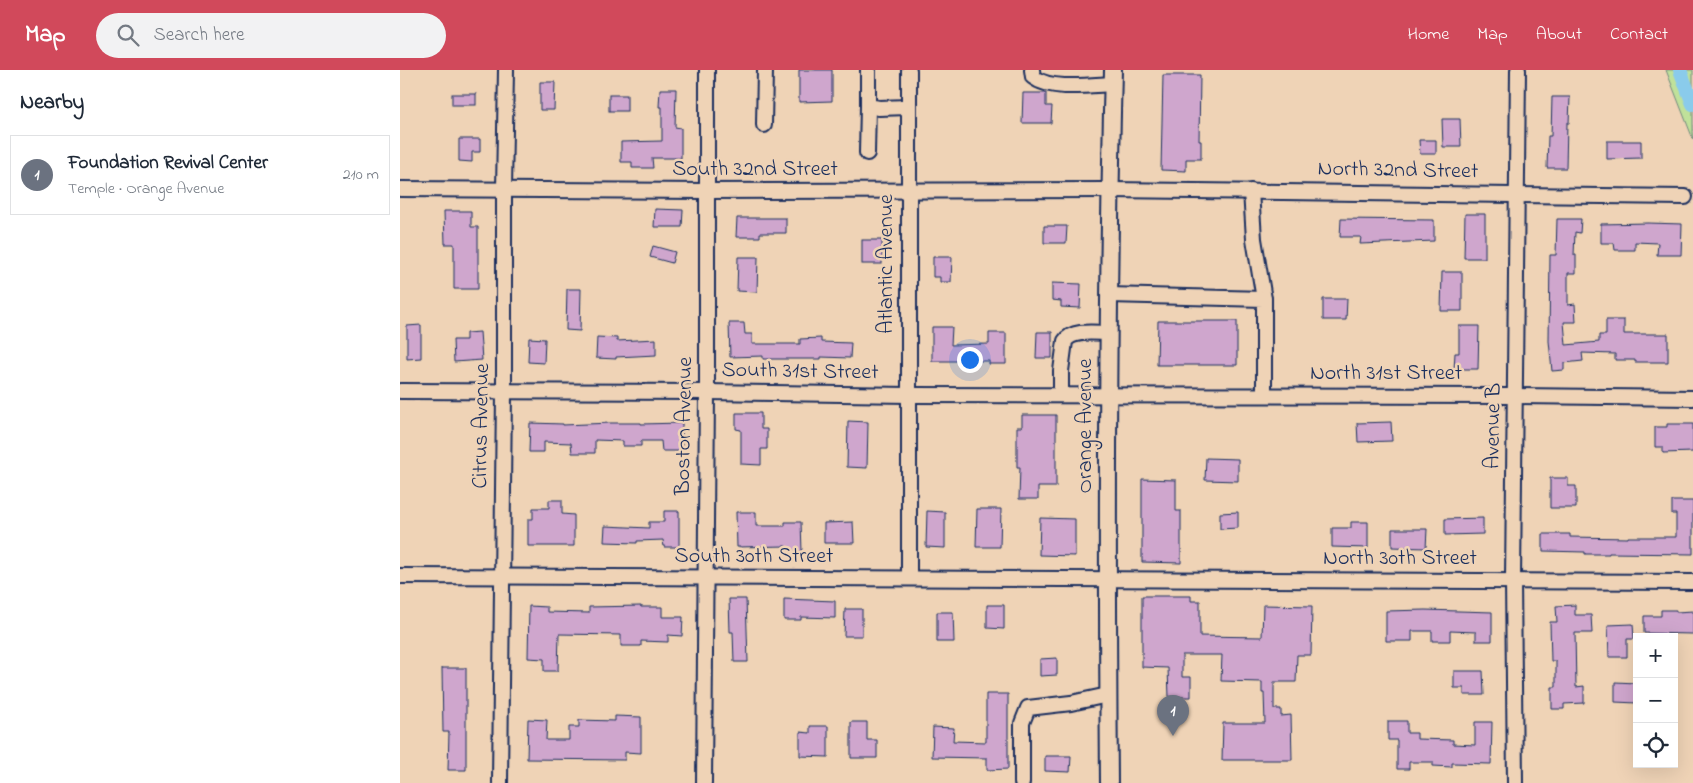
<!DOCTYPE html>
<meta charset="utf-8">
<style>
:root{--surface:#fff;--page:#f2f2f3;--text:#1f2937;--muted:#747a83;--line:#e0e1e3;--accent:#d1495b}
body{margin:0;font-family:"Indie Flower",sans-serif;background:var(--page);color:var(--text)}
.controls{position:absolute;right:15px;bottom:15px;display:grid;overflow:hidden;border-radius:0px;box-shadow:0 5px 20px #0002}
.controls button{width:45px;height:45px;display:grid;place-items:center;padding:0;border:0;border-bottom:1px solid var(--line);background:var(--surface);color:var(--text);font:25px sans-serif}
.you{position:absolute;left:569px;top:289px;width:18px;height:18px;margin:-12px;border:4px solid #fff;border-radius:50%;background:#1a73e8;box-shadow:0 0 0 8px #1a73e833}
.badge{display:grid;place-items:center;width:32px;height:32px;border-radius:50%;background:var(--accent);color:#fff;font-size:16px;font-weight:700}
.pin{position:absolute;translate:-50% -41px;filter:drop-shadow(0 1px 2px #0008)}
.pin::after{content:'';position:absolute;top:26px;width:18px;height:15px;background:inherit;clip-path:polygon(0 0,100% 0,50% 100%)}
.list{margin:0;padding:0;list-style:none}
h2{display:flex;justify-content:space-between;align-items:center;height:65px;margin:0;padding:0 20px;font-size:21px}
h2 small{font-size:16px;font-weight:400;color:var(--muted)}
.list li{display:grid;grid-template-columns:32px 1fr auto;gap:15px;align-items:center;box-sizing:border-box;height:80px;margin:0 10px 10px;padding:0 10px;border:1px solid var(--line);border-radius:0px}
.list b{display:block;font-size:19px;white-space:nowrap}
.list p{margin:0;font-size:16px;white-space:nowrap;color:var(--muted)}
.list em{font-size:16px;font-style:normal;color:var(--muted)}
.icon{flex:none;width:28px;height:28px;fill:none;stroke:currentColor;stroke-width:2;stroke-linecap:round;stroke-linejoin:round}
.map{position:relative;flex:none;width:1293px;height:713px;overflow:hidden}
header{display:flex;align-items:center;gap:30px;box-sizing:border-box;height:70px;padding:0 25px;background:var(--accent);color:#fff}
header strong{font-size:24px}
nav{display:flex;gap:28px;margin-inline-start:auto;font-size:18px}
.search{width:350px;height:45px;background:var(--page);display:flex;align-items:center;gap:12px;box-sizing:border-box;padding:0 18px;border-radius:28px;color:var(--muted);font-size:19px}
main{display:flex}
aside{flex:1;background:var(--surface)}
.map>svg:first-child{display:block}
.green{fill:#c0e19a;stroke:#6e887c}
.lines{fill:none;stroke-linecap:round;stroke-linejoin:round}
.canal{stroke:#8acbeb;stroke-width:14}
.building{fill:#cfa6cd;stroke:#1b2f5e}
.minor-casing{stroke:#1b2f5e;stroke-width:18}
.major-casing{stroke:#1b2f5e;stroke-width:20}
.minor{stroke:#efd3b6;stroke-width:14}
.major{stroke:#efd3b6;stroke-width:16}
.labels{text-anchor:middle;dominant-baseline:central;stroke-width:5;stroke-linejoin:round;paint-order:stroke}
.street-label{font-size:22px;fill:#1b2f5e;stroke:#efd3b6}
</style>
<header>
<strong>Map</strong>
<div class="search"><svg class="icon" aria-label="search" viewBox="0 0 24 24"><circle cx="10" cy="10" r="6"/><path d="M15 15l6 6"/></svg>Search here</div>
<nav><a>Home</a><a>Map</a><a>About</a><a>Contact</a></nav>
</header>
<main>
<aside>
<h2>Nearby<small></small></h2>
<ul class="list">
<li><span class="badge" style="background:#6b7280">1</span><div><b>Foundation Revival Center</b><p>Temple · Orange Avenue</p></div><em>210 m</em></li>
</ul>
</aside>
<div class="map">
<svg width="1293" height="713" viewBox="0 0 1293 713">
<rect width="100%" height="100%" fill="#efd3b6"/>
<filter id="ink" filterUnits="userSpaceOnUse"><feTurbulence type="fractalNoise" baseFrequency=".02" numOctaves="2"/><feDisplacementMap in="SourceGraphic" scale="10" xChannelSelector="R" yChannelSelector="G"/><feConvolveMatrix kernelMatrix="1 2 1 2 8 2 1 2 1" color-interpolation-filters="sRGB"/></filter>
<g filter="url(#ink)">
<!-- green -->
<polygon class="green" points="1266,0 1293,0 1293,69"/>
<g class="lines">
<!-- canal -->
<polyline class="canal" points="1280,0 1293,34"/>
</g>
<!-- building -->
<g class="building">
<polygon points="399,0 432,0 432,31 399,32"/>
<polygon points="763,5 800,5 799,71 801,71 801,89 786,89 786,101 761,100"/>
<polygon points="140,12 155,12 154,40 140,40"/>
<polygon points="260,19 276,19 275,57 281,58 281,88 252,88 253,98 232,98 232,92 221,92 221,72 262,71 262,37 259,37"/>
<polygon points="623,23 646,23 646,36 652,36 651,53 622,53"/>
<rect x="52" y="24" width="24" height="11"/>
<rect x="209" y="25" width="18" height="16"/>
<polygon points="1152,27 1170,27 1169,53 1167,53 1166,98 1147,98 1148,66 1151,66"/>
<polygon points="1042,49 1060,49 1061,77 1043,77"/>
<polygon points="59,69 80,69 80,82 72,82 72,92 59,91"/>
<polygon points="1019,70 1036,70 1036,84 1020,84"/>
<polygon points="1207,71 1241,71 1241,88 1207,89"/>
<polygon points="255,139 283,140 282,157 254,157"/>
<polygon points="44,141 71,141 71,157 78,157 78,219 54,219 54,174 45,174"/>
<polygon points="1065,144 1085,144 1085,188 1064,188"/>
<polygon points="337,148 386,148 386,163 360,163 360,167 336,167"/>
<polygon points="941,149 1034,150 1034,171 960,174 961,167 940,167"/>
<polygon points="1157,149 1181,149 1180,163 1175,162 1174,185 1176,185 1176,203 1168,203 1168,235 1175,234 1176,252 1164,252 1166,275 1199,272 1199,265 1206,265 1206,250 1224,250 1224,264 1268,264 1268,292 1235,292 1235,290 1215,290 1215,284 1182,283 1183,291 1164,293 1164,300 1152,301 1149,271 1150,185 1156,185"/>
<polygon points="1248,153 1282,154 1281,185 1257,185 1258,173 1235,172 1235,180 1215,180 1214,173 1201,173 1201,154"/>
<polygon points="644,156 667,156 666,173 644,173"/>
<rect x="462" y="170" width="20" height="24"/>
<polygon points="253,176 275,182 272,193 250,187"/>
<polygon points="338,187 358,187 357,222 337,221"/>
<polygon points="533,187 552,187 551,212 540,212 540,207 533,207"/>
<polygon points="1042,202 1062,202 1062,241 1041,241"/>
<polygon points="652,213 681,214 680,238 661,237 661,231 652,230"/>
<polygon points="167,219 181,219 180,261 166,260"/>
<polygon points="923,229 947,229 946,250 923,250"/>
<polygon points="758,251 837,251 837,295 757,295"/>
<polygon points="329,253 344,253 345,264 352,264 352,274 400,274 400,269 421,268 421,272 451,273 450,288 421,287 421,289 363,289 363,286 330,287"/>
<polygon points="21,255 21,288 7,289 7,256"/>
<polygon points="1059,256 1079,256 1078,299 1054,299 1055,283 1059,283"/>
<polygon points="532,257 552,257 551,275 589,274 589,263 606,263 606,294 589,294 589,291 532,291"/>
<polygon points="80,262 82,290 54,292 53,270 66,270 66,263"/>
<polygon points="637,262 652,262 652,288 636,288"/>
<polygon points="197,267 217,268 217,271 256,269 256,285 216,287 216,289 196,288"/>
<polygon points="129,268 145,269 144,293 128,292"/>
<polygon points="336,343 361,343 361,359 367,359 367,379 361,379 361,395 341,394 341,360 336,359"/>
<polygon points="622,345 656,345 656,417 638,417 638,429 619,429 620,397 617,397 617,357 622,357"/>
<polygon points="448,351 468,352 467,398 447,397"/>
<polygon points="991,352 992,371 958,372 957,353"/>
<polygon points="130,353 163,354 163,355 211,353 241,353 241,354 282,353 282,381 262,381 261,371 241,371 241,376 223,376 223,371 195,370 195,383 172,383 171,373 144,372 144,382 129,382"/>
<polygon points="1267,354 1293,354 1293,382 1263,383 1263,377 1255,377 1255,357 1267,357"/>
<polygon points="806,388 838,389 838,411 805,410"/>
<polygon points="1150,408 1168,408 1168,416 1176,416 1176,438 1150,438"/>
<polygon points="742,409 776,410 776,441 781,441 781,493 742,492"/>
<polygon points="149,430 162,430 162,444 174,445 174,476 128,476 128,449 133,449 133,438 149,438"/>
<polygon points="1272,431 1293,431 1293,484 1209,483 1209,484 1185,484 1185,482 1143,481 1143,464 1170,464 1170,467 1228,468 1228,467 1276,467 1276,444 1272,444"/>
<polygon points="577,439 601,439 600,477 576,477"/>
<polygon points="264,441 279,441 279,477 264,477 263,470 237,471 237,473 204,472 205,456 249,458 249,452 264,452"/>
<polygon points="527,441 545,442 545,478 526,477"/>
<polygon points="336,442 356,442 356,456 385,456 385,452 401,452 402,482 386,483 386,476 337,477"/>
<polygon points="838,442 838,458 820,459 820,443"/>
<polygon points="640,448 675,449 675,486 639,485"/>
<polygon points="1083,448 1083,464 1045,465 1045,449"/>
<polygon points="453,452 454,473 424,473 424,453"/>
<polygon points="951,452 968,452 968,478 932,477 932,458 951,458"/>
<polygon points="992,459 1027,459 1026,478 992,477"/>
<polygon points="742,526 791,526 791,531 800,531 800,566 862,567 863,535 912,536 911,585 897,585 896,612 874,612 874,639 881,639 881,646 891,645 892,690 822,690 823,653 865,653 864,623 862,623 862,612 821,611 822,585 782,585 782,607 791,607 791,627 769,627 768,598 742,597"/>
<polygon points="329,529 346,529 348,592 334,592 333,562 330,562"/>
<polygon points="384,529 435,531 435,548 401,547 401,550 384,550"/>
<polygon points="587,535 604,535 604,559 587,558"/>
<polygon points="1175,535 1175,545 1191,545 1192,563 1175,563 1176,617 1184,616 1184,633 1164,634 1164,639 1152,639 1152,617 1156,617 1156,591 1151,591 1150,552 1157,552 1156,536"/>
<polygon points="129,536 147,537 147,542 189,543 189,537 241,536 241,537 262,537 262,547 283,547 282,566 268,565 268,572 241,571 241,576 221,576 221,565 159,564 158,601 144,601 144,589 128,588"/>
<polygon points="445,539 462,539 462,566 444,566"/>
<polygon points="1025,540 1092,542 1092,571 1076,571 1076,562 1050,561 1050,571 1032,571 1032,561 1012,561 1012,571 986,571 986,541"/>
<polygon points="1261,540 1276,540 1276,542 1293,541 1293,564 1244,563 1244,546 1261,546"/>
<polygon points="537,542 553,542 554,572 537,572"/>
<polygon points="1233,554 1234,569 1227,569 1227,587 1209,587 1208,555"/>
<polygon points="657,588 657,605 640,606 640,589"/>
<polygon points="42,598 66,598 66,700 48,700 49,662 43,662"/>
<polygon points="1054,601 1083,601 1084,625 1064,625 1064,618 1054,618"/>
<polygon points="1215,612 1237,613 1237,633 1215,632"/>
<polygon points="586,624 608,624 608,699 587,700 587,688 532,687 533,657 554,658 553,671 586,672"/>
<polygon points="215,646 241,647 241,683 225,682 225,690 127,689 128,649 147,650 146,670 169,670 169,657 179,657 179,650 215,651"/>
<polygon points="988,651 1007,651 1007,663 1017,663 1017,669 1053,670 1053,674 1075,675 1075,652 1092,652 1091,694 1052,693 1052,697 1033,696 1033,692 1009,692 1009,699 997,699 997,670 988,670"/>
<polygon points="451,652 467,652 467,670 477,670 477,688 451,688"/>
<polygon points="410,656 428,656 428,687 400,686 400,662 410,663"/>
<polygon points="645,686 671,686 670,702 645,701"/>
</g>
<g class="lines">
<!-- minor casing -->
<g class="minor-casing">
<g id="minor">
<polyline points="468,0 468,36 479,38 508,37"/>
<polyline points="509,0 509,508"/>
<path d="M 632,0 L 633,7 C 651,21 691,15 713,14"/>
<polyline points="364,55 365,0"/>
<polyline points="467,83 468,36"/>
<polyline points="0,119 307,121 710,120 1285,127"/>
<polyline points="851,121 854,169 864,229"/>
<polyline points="709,225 864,229 864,325"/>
<polyline points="0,321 307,322 509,325 1116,326 1293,328"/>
<path d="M 661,325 L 661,301 L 665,271 C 673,259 696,263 709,263"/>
<polyline points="0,506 1293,512"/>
<polyline points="100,713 104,322 104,120 106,0"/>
<polyline points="304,713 307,322 307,0"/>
<polyline points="622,713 622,653 628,638 671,633 708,625"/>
<polyline points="1115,713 1113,510 1118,0"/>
</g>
</g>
<!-- major casing -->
<g class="major-casing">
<path id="major" d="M 709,713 C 707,475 707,238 713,0"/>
</g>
<!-- minor -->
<use href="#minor" class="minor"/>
<!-- major -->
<use href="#major" class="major"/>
</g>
</g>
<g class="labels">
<!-- street labels -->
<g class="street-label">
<text x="355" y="100">South 32nd Street</text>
<text transform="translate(998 101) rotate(1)">North 32nd Street</text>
<text transform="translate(487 194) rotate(-90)">Atlantic Avenue</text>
<text transform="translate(400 302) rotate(1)">South 31st Street</text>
<text x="986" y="304">North 31st Street</text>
<text transform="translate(82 356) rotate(-89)">Citrus Avenue</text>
<text transform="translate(285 356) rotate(-89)">Boston Avenue</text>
<text transform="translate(686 356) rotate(-90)">Orange Avenue</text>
<text transform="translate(1094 356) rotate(-89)">Avenue B</text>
<text x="354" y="487">South 30th Street</text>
<text x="1000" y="489">North 30th Street</text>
</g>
</g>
</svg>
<div class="controls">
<button>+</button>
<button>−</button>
<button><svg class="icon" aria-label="locate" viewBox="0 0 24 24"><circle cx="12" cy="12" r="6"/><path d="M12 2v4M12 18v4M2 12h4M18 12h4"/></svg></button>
</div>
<div class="you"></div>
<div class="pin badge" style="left:773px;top:666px;background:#6b7280">1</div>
</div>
</main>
